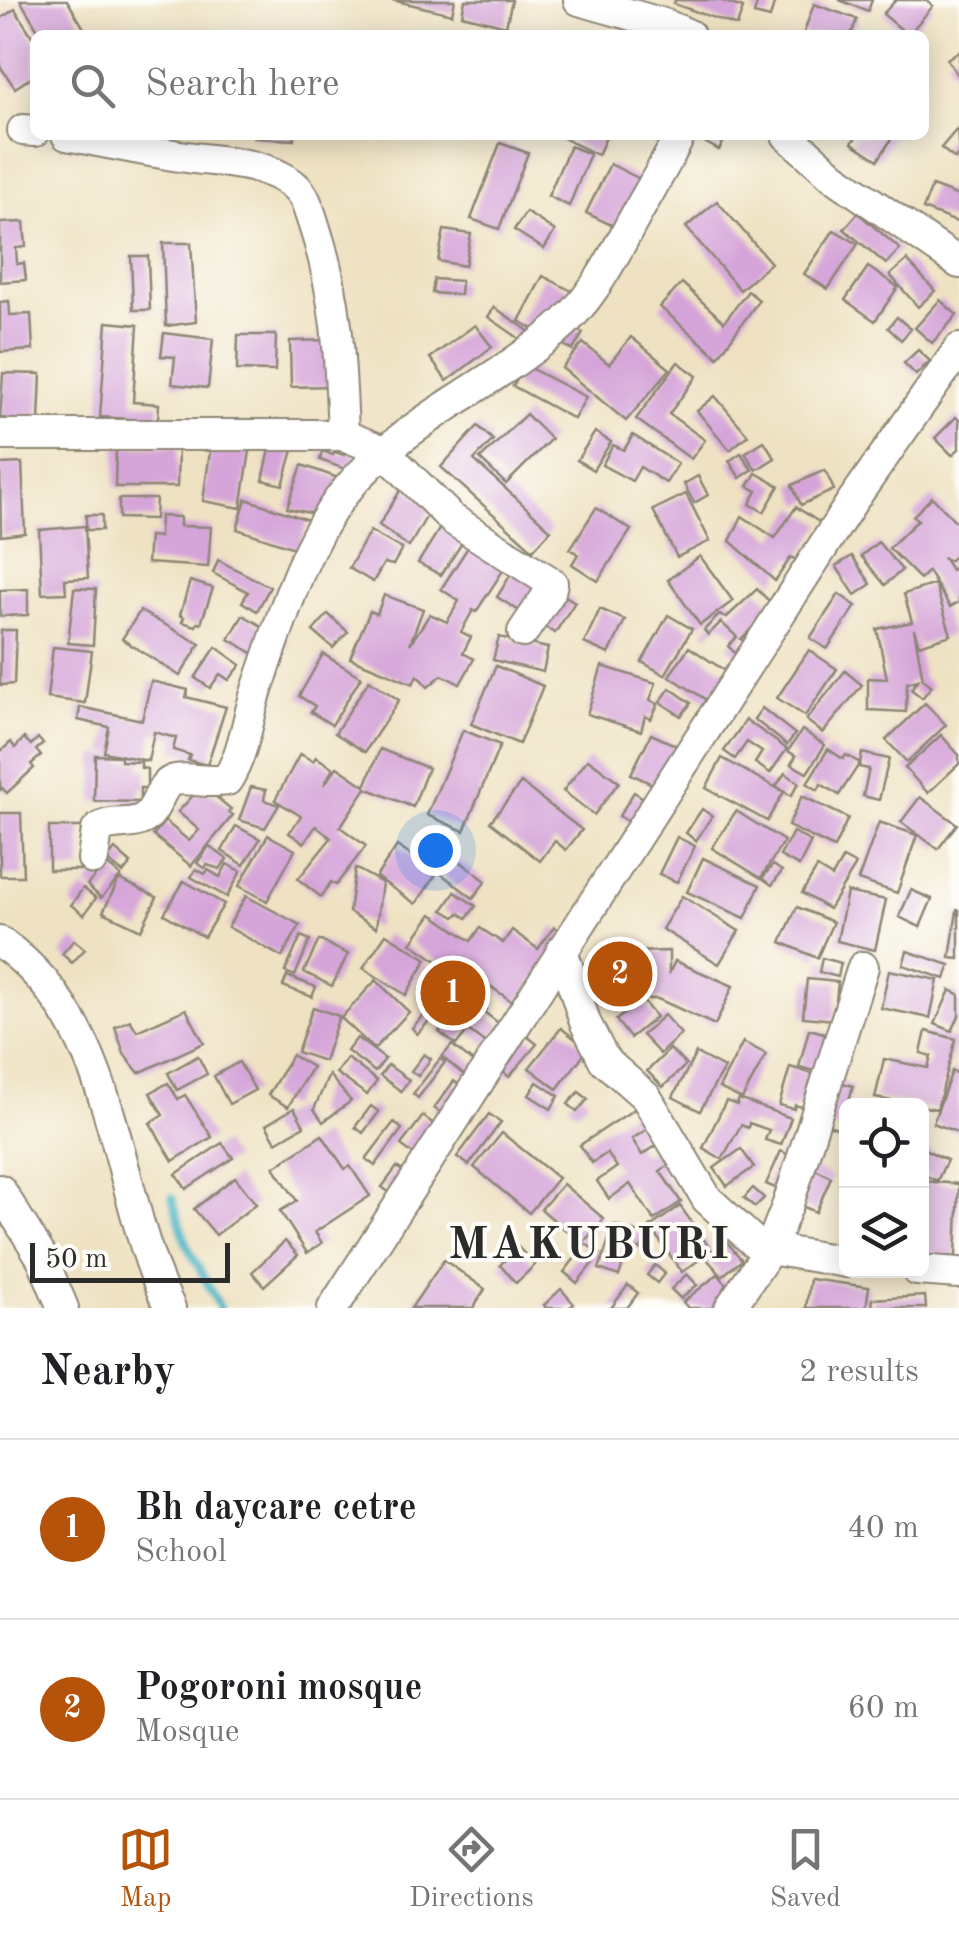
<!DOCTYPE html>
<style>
:root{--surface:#fff;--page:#f2f2f2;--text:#202124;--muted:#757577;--line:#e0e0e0;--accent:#b45309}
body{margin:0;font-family:"Old Standard TT",serif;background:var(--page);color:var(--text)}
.controls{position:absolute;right:30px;bottom:30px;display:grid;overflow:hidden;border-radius:15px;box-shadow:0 5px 25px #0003}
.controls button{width:90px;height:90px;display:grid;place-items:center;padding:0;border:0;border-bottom:2px solid var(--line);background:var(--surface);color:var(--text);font:50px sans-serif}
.scale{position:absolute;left:30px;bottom:25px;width:200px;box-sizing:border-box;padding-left:10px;border:5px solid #2b2b2b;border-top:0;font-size:28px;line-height:35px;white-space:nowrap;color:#2b2b2b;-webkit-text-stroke:8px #fdfcf7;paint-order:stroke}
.you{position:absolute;left:435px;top:850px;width:35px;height:35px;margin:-25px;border:8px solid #fff;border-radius:50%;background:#1a73e8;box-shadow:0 0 0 15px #1a73e833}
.badge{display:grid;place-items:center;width:65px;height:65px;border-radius:50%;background:var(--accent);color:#fff;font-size:32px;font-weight:700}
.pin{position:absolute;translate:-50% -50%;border:5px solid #fff;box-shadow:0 2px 10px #0006}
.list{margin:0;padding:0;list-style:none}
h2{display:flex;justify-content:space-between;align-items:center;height:130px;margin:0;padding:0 40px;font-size:42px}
h2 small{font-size:32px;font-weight:400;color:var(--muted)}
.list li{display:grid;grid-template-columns:65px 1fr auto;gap:30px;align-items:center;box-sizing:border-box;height:180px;padding:0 40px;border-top:2px solid var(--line)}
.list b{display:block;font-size:38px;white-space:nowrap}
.list p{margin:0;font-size:32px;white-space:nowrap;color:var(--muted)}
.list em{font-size:32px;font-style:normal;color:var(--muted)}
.icon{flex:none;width:55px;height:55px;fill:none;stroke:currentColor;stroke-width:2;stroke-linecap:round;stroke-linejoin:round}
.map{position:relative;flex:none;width:959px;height:1308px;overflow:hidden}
.search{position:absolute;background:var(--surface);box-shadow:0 5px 25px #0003;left:30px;right:30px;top:30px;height:110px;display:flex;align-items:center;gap:25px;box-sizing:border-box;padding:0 35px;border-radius:15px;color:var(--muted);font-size:38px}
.sheet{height:490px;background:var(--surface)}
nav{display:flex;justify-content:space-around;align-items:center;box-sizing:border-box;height:140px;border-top:2px solid var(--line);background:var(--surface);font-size:28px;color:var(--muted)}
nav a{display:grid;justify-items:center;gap:5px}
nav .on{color:var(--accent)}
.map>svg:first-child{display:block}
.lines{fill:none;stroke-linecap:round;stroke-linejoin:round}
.stream{stroke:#48b5c5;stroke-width:8}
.building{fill:#d5a4d9}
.minor-casing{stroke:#8d8676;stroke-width:34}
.minor{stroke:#fff;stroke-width:30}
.labels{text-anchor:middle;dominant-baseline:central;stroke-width:8;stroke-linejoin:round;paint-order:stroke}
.district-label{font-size:45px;font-weight:bold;letter-spacing:2.5px;fill:#2b2b2b;stroke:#fdfcf7}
</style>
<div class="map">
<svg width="959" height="1308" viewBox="0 0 959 1308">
<rect width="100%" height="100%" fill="#fdfcf7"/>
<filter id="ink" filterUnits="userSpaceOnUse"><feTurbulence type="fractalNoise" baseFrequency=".01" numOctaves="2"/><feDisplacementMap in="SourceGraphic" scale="20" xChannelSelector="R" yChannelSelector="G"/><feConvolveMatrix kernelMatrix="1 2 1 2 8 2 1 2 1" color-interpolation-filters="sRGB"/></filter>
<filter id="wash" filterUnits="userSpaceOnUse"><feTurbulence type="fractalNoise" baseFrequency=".0048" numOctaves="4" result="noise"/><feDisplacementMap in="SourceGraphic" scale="40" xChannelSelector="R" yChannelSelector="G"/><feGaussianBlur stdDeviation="2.25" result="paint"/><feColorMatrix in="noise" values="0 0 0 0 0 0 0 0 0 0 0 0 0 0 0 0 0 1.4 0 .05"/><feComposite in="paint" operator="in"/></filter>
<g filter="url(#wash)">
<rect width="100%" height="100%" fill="#efe2c2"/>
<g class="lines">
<!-- stream -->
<polyline class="stream" points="172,1197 186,1243 220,1308"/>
</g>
<g id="blocks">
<!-- building -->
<g class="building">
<polygon points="20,0 67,0 88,35 41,35"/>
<polygon points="392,0 455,0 452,14"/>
<polygon points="465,0 512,0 506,26 462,15"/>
<polygon points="675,0 719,0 743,8 737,26 674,4"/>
<polygon points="758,0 775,0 770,18 754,14"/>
<polygon points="839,0 872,0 868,11"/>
<polygon points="896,0 926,0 933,6 908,35 883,14"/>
<polygon points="814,4 857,19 851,35 803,35"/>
<polygon points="15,9 35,41 35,75 15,88 0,66 0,19"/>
<polygon points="959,51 959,78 947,59"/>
<polygon points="957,129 959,154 955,159 941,148"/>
<polygon points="255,135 294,135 294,140 254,138"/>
<polygon points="557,135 607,135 598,155"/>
<polygon points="698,135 727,135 719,150 697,138"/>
<polygon points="857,135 894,135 878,160 852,143"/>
<polygon points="500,143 528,153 499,229 471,219"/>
<polygon points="570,146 590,154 569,206 548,196"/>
<polygon points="610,164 646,182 622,230 586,213"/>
<polygon points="932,186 959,196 959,223 923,209"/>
<polygon points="717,201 771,263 740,290 686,227"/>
<polygon points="526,212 555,231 544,249 514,230"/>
<polygon points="858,213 900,249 886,264 844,229"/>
<polygon points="24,222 26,247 16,248 17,264 24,263 26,280 0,282 0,223"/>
<polygon points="444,230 471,234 465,266 438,261"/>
<polygon points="834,230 858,244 828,289 804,274"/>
<polygon points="163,243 191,243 196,322 166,326"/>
<polygon points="131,256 148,256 150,310 133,310"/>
<polygon points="907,260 935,291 918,307 890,275"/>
<polygon points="868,267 898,287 875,321 845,300"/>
<polygon points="543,276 591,301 569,326 583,333 573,350 519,321"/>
<polygon points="434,279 461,281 460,295 432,293"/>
<polygon points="682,283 724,322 748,291 759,300 718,357 660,307"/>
<polygon points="940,300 957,315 932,343 915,328"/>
<polygon points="9,301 10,315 31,314 33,350 0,352 0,302"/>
<polygon points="494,307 536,336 529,345 488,317"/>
<polygon points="897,317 911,329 901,340 888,328"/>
<polygon points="107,322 138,325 133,402 159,404 158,421 100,417"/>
<polygon points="475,325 492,347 447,381 430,358"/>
<polygon points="164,333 213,339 208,388 172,384 175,357 161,356"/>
<polygon points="238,335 276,335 275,371 237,370"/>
<polygon points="631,337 670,369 626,421 562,368 583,343 609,364"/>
<polygon points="333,340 333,386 291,387 290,341"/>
<polygon points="918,350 930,361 916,375 904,363"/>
<polygon points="678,362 697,376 669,414 705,440 691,459 636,419"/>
<polygon points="526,366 586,397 574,419 513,386"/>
<polygon points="3,373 41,374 39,421 9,429 10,419 0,418"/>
<polygon points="715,396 748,435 730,450 697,411"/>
<polygon points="526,414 551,439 506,484 480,459"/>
<polygon points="956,417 959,420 959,449 952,455 935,438"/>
<polygon points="478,426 493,440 474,460 551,530 533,550 441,467"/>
<polygon points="595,432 611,442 593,470 577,460"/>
<polygon points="633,435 678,464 666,483 640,467 632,481 602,465 613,445 624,450"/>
<polygon points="764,441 775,458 756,470 745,453"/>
<polygon points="211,445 250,451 241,508 203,501"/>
<polygon points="271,445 293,450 283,485 263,480"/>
<polygon points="116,446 178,446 177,487 115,487"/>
<polygon points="322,451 333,455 335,452 344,455 345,451 357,455 350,471 320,460"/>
<polygon points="741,453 752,470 740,478 729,461"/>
<polygon points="22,463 25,533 1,536 0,464"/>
<polygon points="302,465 341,479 323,516 287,508"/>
<polygon points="825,470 834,490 801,505 792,485"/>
<polygon points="756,473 779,486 764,512 750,504 757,491 748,486"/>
<polygon points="698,476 708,495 694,503 684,484"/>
<polygon points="403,486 433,505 409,547 379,525"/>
<polygon points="686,494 710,541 677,557 653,510"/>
<polygon points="932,497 959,525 959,552 949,561 943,557 951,570 959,564 959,602 950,607 928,571 920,579 889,548 918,520 913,516"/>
<polygon points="119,499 156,499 155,519 119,518"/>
<polygon points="246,499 308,520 300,550 237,529"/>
<polygon points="796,507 822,524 798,561 791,557 775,581 730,541 742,516 775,538"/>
<polygon points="596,508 631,530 598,581 572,564 578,554 570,549"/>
<rect x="86" y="515" width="16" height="15"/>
<polygon points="160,516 180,517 180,526 211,527 208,567 147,563 149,536 159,537"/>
<polygon points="443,523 464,540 441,575 418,563"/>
<polygon points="85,526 88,578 65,579 66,593 42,594 39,530"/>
<polygon points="370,531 402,549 393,565 384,563 373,582 349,568"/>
<polygon points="472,541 508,563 476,612 473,610 461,632 471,637 463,653 474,659 460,684 442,675 428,687 417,675 413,684 350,658 370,611 377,614 384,595 423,609 410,644 430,614 447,622 459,601 441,589"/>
<polygon points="878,542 902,570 885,585 861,556"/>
<polygon points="700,556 733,601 700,625 668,580"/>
<polygon points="852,556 871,584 855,595 836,566"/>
<polygon points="218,560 270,587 257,611 242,602 248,592 213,573"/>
<polygon points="516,566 575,602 555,633 497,597"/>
<polygon points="190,581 213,588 201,623 198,622 196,626 182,622 184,617 180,615"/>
<polygon points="935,584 951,635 919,645 914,629 923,679 932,686 922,698 911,689 918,680 907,683 906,712 868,710 868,678 887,679 877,629 912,622 904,594"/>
<polygon points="74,588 96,589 93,645 68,643"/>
<polygon points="28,589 28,615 0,616 0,590"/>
<polygon points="757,589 774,606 741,639 751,650 741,659 728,646 737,637 721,622 708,635 704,630 719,615 726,618"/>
<polygon points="839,594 856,606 827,649 810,638"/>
<polygon points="600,609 625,620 609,654 584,643"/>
<polygon points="140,611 200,644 180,676 122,639"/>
<polygon points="328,614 348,632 333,648 313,631"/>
<polygon points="243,615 289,642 274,666 229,639"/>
<polygon points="668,615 692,629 665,675 642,662"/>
<polygon points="1,630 16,630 14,684 0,685"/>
<polygon points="499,637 548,648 543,672 493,660"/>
<polygon points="53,647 92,651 85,703 47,698"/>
<polygon points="216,647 241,665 229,680 220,674 210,688 195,678"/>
<polygon points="689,647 739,680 708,701 669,676"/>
<polygon points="809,650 837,669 805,716 777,698"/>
<polygon points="323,654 361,677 332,725 311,712 315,706 299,696"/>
<polygon points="496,666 543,686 519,744 471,724"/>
<polygon points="602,666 656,683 650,700 658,704 651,719 645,716 641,731 587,714"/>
<polygon points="845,671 862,685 823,733 806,720"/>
<polygon points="369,680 399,700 365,752 335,733"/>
<polygon points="151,681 188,690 186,697 226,707 207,765 188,760 190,755 173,750 176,738 154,732 148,761 104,752 109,727 78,720 80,707 142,720"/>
<polygon points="670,688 691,703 681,716 660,702"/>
<polygon points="925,703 946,725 907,762 886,740"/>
<polygon points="762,708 795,734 787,745 754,719"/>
<polygon points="746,720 787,749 770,773 755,763 762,752 747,742 735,759 724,751"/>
<polygon points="463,730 500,745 464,831 427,815"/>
<polygon points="802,730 825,745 807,773 791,764 796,756 788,751"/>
<polygon points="651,734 684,749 656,786 631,774"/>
<polygon points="941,735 959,755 959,764 928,793 905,768"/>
<polygon points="24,738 31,745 38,738 43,744 36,750 41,756 31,764 34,768 7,793 2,788 0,790 0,752 11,742 15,748"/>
<polygon points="380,749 428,768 413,807 366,788 340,827 366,846 336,885 331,882 321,897 298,879 331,838 316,826 304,843 289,833 301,816 275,800 300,754 313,761 316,757 333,768 324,785 337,767 365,786"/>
<polygon points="828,749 843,759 846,755 860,763 839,795 821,784 818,790 807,783"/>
<polygon points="862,753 889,759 879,800 863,796 869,769 859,767"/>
<polygon points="95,755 121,756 121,761 141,762 141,768 147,769 147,788 140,788 140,802 94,801"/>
<polygon points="722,758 784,792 767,821 706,788"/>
<polygon points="588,759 619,782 594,815 563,791"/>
<polygon points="785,773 799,783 791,796 776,786"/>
<polygon points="521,783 582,830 566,850 555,841 540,861 490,822"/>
<polygon points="251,787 266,790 264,800 279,805 265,828 239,820"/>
<polygon points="199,789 210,792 231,809 228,812 233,815 191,866 153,835 165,821 189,841 199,830 178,812"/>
<polygon points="634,792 648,801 633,825 619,816"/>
<polygon points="802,796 848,818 834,848 788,826"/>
<polygon points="920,797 957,824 938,849 901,822"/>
<polygon points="702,809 712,816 696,841 686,833"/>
<polygon points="736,811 784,841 761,878 712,848"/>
<polygon points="0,813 21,813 23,876 0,876"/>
<polygon points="879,822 917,835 897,893 858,880"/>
<polygon points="236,826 260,839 244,865 222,851"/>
<rect x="49" y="827" width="32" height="43"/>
<polygon points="793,832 811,842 799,866 780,856"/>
<polygon points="268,835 295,850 267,901 239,886"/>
<polygon points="427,837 450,854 439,869 416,852"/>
<polygon points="677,837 695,846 677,882 659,874"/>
<polygon points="209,846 227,859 220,869 207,865 205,868 197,863"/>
<polygon points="397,846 437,873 416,904 376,877"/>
<polygon points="115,849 131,863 123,873 106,860"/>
<polygon points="453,856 486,881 473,898 440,873"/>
<polygon points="703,858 760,885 745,918 687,892"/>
<polygon points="843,858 856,865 829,909 802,893 817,868 832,877"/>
<polygon points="100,859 121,876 101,898 87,885 96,875 90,871"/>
<polygon points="227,864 241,871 227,897 191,877 196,869 205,874 208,870 220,877"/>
<polygon points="773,865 782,871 772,885 762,878"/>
<polygon points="355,868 382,883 376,928 349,912"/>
<polygon points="119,879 157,897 141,930 103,912"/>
<polygon points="184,881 224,904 204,937 164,914"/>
<polygon points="83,888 96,898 84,915 71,905"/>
<polygon points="911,890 932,899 920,927 899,917"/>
<polygon points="455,892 476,906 467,918 459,913 455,917 443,910"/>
<polygon points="847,892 886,900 875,950 837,941"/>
<polygon points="246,896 300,925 282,957 228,927"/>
<polygon points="682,896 739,931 719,964 662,929"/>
<polygon points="797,907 833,922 817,958 781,942"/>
<polygon points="957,910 959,910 959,959 950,958"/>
<polygon points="432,914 471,941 480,928 503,943 512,930 538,949 554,927 566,935 517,1005 473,974 453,1003 435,991 450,970 411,943"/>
<polygon points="386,934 427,959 406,995 363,968"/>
<polygon points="301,936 310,940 295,976 285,972"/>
<polygon points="74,940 85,949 72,963 62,954"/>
<polygon points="319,940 348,954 332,986 304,972"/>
<polygon points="669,951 669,974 675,961 733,986 715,1025 658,999 625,999 625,952"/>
<polygon points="907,951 950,965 945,979 903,965"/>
<polygon points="822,958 841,963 838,977 819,972"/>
<polygon points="889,970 938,980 930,1018 881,1008"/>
<polygon points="287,976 316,987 312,997 283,986"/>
<polygon points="807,979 838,982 834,1020 803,1017"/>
<polygon points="376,980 409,1012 374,1049 341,1018"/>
<polygon points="950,990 959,994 959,1016 952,1031 935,1024"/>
<polygon points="466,995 486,1009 484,1012 501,1025 487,1044 468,1030 456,1045 439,1032"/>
<polygon points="642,1000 656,1017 630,1038 616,1020"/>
<polygon points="313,1007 339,1016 324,1061 297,1052"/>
<polygon points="186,1009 204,1043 139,1073 124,1054 115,1027 130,1020 137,1031"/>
<polygon points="425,1013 431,1019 417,1034 412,1028"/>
<polygon points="664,1015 681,1034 660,1054 642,1035"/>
<polygon points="561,1028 588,1049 557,1089 529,1068"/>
<polygon points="809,1029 851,1040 841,1078 799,1067"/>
<polygon points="926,1031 956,1039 937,1109 875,1098 884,1059 928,1068 931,1056 921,1053"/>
<polygon points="523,1033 537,1044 509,1077 496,1065"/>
<polygon points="357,1038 385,1059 375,1072 347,1051"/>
<polygon points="743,1042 766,1054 742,1099 719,1088"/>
<polygon points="452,1045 480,1068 470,1080 442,1057"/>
<polygon points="670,1049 686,1065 663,1087 647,1071"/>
<polygon points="696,1053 724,1068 700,1111 673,1097"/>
<polygon points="424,1054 431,1059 418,1076 411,1071"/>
<polygon points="292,1055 312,1067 288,1107 268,1095"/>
<polygon points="198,1056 207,1074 177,1090 168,1073"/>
<polygon points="347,1058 377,1081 367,1095 336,1073"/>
<polygon points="440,1059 445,1062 418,1098 413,1094"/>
<polygon points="239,1062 255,1090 229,1104 214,1076"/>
<polygon points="388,1065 409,1080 401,1091 380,1076"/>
<polygon points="790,1067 853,1086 841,1129 813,1121 816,1111 795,1105 794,1109 779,1105"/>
<polygon points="952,1071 959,1074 959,1133 933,1123"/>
<polygon points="329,1075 351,1101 323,1122 314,1109"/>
<polygon points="454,1081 463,1088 443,1115 434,1108"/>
<polygon points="537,1082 559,1096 551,1109 529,1095"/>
<polygon points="168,1083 178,1099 185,1095 212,1137 173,1161 150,1123 163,1115 150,1093"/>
<polygon points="579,1092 588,1099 577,1112 568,1104"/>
<polygon points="739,1099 791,1118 781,1145 765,1140 769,1130 749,1123 748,1128 741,1125 722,1159 703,1148 726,1101 737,1105"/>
<polygon points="642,1104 655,1124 632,1139 642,1155 662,1142 675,1161 660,1171 681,1202 654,1220 630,1184 609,1199 597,1181 617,1167 607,1153 592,1163 580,1145"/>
<polygon points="371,1106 379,1112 363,1133 355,1127"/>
<polygon points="294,1108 304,1126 276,1142 266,1125"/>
<polygon points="489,1114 501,1122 469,1165 457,1157"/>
<polygon points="423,1116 442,1130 420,1159 401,1145"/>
<polygon points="394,1122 402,1129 375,1166 366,1159"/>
<polygon points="502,1133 558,1178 529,1213 474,1167"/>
<polygon points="322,1135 345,1169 350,1166 370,1196 315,1232 322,1243 307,1253 280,1211 297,1201 274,1167"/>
<polygon points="222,1143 233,1158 186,1189 176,1174"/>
<polygon points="922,1148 947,1160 937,1181 922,1174"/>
<polygon points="741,1149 754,1167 727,1186 714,1168"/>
<polygon points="781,1151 831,1177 816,1212 792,1202 780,1190 766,1184"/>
<polygon points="397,1167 409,1176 394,1196 382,1187"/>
<polygon points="235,1177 256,1204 216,1235 194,1209"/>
<polygon points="922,1181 959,1184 956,1257 922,1255"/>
<polygon points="563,1184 604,1219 582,1244 541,1209"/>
<polygon points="753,1188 764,1198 755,1207 744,1198"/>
<polygon points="680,1206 712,1251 682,1272 650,1227"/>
<polygon points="614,1225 646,1235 641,1250 629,1246 619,1276 599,1269"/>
<polygon points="285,1241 298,1255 264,1286 252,1272"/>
<polygon points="727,1242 742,1260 722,1276 707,1259"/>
<polygon points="586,1244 600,1254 577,1283 564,1272"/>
<polygon points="518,1247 535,1265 516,1283 500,1265"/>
<polygon points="444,1260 485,1289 473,1308 411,1308"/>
<polygon points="655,1265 665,1273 657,1283 647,1275"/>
<polygon points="687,1274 697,1285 681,1299 671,1289"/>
<polygon points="718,1274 732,1291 712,1308 688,1308 683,1302"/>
<polygon points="810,1279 869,1287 866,1308 806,1308"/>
<polygon points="628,1285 638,1293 627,1308 611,1308"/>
<polygon points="561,1289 574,1304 569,1308 546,1308 544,1305"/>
<polygon points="925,1296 926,1308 873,1308 872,1299"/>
</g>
</g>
</g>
<g filter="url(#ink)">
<use href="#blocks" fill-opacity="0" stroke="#8d8676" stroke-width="2.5"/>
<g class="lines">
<!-- minor casing -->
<g class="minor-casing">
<g id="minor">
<polyline points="579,0 664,24 689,35"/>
<polyline points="23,130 35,131"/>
<path d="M 67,135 C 104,142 142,150 180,156 C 215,162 262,161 291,183 C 305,192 308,208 313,222 C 338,297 340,358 343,435"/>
<polyline points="787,135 833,176 959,263"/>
<polyline points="0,435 343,435 384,451 452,519 552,583 550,592 523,632"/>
<path d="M 93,859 L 97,830 C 111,819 128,827 143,819 C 158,811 158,787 172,781 C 183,776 211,784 227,780 C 245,751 247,718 258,687 C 281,622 301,548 344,493 C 401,422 486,389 554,332 C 592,301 613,257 636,215 C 651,188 667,162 680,135"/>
<path d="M 0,942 C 121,1026 111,1188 170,1308"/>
<polyline points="562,950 585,1022 604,1060 646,1097 707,1199 754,1242 770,1249 846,1262"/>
<polyline points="0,1190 42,1258 63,1308"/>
<polyline points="917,1270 959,1273"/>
<polyline points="333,1308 851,503 959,349"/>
<polyline points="730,1308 770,1249 788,1204 863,967"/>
</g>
</g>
<!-- minor -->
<use href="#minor" class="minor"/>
</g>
</g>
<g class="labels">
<!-- district labels -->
<g class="district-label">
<text x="590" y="1246">MAKUBURI</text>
</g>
</g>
</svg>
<div class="controls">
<button><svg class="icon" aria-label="locate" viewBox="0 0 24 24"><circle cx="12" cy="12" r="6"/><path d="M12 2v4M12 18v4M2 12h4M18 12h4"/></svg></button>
<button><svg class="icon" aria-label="layers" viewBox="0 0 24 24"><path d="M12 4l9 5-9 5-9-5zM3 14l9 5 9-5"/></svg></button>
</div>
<div class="scale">50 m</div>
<div class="you"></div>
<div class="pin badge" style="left:453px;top:993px">1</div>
<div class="pin badge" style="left:620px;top:974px">2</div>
<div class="search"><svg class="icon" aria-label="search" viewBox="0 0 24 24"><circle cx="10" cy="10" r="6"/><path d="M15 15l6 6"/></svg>Search here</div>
</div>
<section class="sheet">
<h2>Nearby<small>2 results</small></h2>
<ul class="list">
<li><span class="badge">1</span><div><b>Bh daycare cetre</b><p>School</p></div><em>40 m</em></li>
<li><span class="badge">2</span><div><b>Pogoroni mosque</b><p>Mosque</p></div><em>60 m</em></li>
</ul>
</section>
<nav>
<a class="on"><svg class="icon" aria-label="map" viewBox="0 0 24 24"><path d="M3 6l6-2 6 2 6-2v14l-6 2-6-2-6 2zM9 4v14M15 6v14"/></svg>Map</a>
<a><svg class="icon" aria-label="directions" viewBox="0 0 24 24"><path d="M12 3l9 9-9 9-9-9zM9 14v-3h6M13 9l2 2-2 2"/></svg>Directions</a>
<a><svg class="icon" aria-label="saved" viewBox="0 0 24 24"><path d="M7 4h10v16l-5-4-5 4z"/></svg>Saved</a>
</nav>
